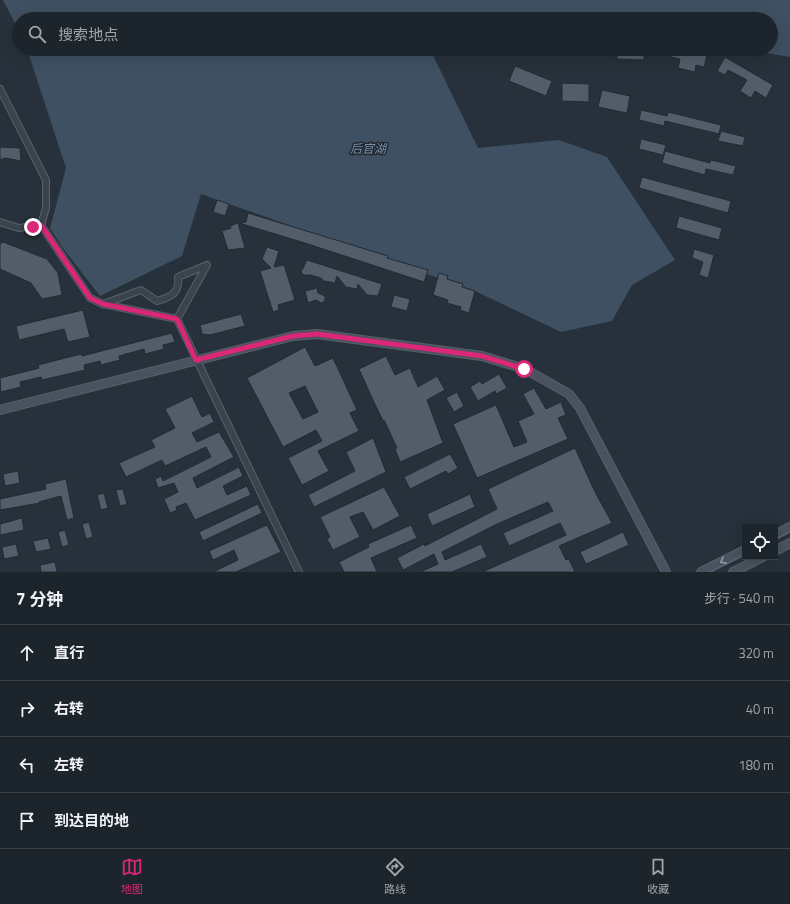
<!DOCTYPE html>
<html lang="zh">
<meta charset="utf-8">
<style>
:root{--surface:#1d252c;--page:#252d34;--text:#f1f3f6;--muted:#a0a5a9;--line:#3b4248;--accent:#db2777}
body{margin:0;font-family:"Titillium Web","Noto Sans SC",sans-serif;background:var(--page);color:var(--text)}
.controls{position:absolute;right:12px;bottom:12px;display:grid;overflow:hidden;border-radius:0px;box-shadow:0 4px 16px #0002}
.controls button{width:36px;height:36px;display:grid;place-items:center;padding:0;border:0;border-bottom:1px solid var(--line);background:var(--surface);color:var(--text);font:20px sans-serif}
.stop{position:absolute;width:12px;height:12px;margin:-9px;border:3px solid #db2777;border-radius:50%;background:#fff}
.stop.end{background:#db2777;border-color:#fff;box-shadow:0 1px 4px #0008}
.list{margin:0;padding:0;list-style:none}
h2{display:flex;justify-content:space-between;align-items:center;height:52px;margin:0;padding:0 16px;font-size:17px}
h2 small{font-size:13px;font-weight:400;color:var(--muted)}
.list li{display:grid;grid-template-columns:26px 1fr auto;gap:12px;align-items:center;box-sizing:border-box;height:56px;padding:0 16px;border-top:1px solid var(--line)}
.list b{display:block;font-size:15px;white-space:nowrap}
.list em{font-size:13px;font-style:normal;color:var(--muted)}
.icon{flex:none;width:22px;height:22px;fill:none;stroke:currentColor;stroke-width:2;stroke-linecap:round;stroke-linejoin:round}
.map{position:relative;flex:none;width:790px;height:572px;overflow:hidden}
.search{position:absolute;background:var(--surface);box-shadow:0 4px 16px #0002;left:12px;right:12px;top:12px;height:44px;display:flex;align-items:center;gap:10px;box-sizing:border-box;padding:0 14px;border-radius:22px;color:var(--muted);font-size:15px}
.sheet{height:276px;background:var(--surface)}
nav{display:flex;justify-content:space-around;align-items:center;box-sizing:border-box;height:56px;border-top:1px solid var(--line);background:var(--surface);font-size:11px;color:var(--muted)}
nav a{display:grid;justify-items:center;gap:2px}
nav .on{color:var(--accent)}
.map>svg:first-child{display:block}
.water{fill:#3f5062}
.building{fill:#535d69;stroke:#222a33;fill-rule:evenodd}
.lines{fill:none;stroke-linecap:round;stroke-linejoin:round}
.street-casing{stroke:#59616a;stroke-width:8}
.secondary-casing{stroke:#59616a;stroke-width:10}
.street{stroke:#3b434c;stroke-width:6}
.secondary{stroke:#49525e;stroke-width:8}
.tram{stroke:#5d6772;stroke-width:1}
.oneway{stroke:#9098a2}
.route{stroke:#db2777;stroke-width:5}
.labels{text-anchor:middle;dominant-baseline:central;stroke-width:3;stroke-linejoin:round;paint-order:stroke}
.water-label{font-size:12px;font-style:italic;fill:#7b90a6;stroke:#202831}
</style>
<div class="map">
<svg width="790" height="572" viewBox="0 0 790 572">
<rect width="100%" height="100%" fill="#27313b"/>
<!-- water -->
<g class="water">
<polygon points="3,0 790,0 790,57 744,49 771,49 771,19 565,19 540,15 524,19 19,19 19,31"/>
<polygon points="27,49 430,49 478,148 559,140 607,157 675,260 632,285 612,321 561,332 475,291 201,194 182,256 100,296 62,247 50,228 66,168"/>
</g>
<!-- building -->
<g class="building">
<polygon points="577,49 644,49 644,60 617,59 617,56 576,53"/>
<polygon points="673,49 683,49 707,55 704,67 696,65 695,72 678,68 680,59 671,57"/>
<polygon points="725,57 773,85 766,98 755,91 751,98 740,91 747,80 728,70 725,75 717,71"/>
<polygon points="515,66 552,81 546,96 509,81"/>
<polygon points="562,83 589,84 589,102 562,101"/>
<polygon points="602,90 630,96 627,113 598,107"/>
<polygon points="641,110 667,116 668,112 721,125 719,134 665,121 664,126 639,120"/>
<polygon points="721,131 745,137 743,146 718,141"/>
<polygon points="641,139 666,145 663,155 639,149"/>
<polygon points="0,147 20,148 21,161 5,158 0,160"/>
<polygon points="665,151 710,163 711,160 736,166 733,175 706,169 705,175 662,163"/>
<polygon points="642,177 731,201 728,213 639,188"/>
<polygon points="217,200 229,204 225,216 213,212"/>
<polygon points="248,213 388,256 387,258 428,270 424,282 308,244 239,223 246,222"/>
<polygon points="679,216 722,228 719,240 676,228"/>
<polygon points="238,223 245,248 228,250 222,231 231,228 230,226"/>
<polygon points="3,242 47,259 58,273 62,295 42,299 31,283 0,269 0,244"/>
<polygon points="267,247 279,251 274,267 284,265 295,300 278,305 279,310 273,312 260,271 271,268 262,259"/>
<polygon points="694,249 714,255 708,278 699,275 703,262 692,258"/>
<polygon points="307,260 382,284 378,296 367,295 358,284 357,289 346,287 337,276 335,283 324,281 321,278 310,275 304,275 301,272"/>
<polygon points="439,273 448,276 447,279 463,284 462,287 475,291 469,313 460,310 461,307 447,303 448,300 433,295"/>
<polygon points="317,288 318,293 325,296 325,301 321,303 316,300 308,303 305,291"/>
<polygon points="394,295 410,299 407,311 391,307"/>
<polygon points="83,310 90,337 68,342 64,329 19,340 16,326"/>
<polygon points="241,314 245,326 210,335 202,334 200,325"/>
<polygon points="172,333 175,342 163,345 164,349 145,354 144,349 119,356 120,360 101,365 100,361 84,365 85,370 42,380 41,377 20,382 21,387 1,392 0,378 39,368 38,365 81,354 82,356"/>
<path d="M 305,347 L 315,366 L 333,358 L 357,410 L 350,413 L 359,431 L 318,451 L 329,471 L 302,485 L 288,458 L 322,441 L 316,430 L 283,447 L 247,378 ZM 305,386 L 318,412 L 303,419 L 289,393 Z"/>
<polygon points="386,356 395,375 410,368 418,387 437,376 445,390 427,400 443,443 400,462 395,449 397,448 384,420 383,421 373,400 359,369"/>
<polygon points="499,374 507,388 496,394 495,391 478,401 470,387 480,381 482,384"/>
<polygon points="534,388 546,409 561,402 566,415 558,418 568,439 477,478 453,424 496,405 514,447 527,442 518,421 534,414 523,394"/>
<polygon points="457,392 464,406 454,412 446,398"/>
<polygon points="192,396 202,417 210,413 214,422 192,433 197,442 219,432 234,457 193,478 197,488 239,467 243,476 223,486 227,495 247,486 251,495 195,520 186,503 176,507 177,510 170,513 164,499 178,492 174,483 158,488 155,479 161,476 163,481 211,457 206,447 165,466 162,460 126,477 119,463 155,447 151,440 175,428 165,409"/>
<polygon points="373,438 386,472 314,507 308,495 355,471 346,452"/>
<polygon points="575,448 595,492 612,523 559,546 566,560 569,559 575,572 482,572 566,535 560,523 509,546 503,533 553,511 548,502 497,524 442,552 445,560 481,544 487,557 452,572 420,572 438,564 434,554 403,570 397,558 424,544 425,546 497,509 488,489"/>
<polygon points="450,454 458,468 448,474 446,471 410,489 404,477"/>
<polygon points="18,471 20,483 5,486 3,474"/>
<polygon points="66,479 74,518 67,520 61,496 39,502 40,503 0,510 0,499 46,489 45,484"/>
<polygon points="384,487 400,516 373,530 363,512 350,517 360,537 333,550 327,539 330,537 320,517"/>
<polygon points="123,489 127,504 120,506 116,490"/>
<polygon points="104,493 108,508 101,510 97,495"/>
<polygon points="470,494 475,507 432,526 427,514"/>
<polygon points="258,504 262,513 203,541 199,532"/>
<polygon points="22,518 24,530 0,535 0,524"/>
<polygon points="89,522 93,537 86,539 82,524"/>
<polygon points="267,525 281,552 236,572 213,572 238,560 234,550 213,560 209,551"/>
<polygon points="411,525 417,538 371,558 377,572 344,572 339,562 369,547 368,544"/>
<polygon points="65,530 69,545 62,547 58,532"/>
<polygon points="623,532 629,545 586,564 580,552"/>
<polygon points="48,538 51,549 36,552 33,541"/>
<polygon points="16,544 19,556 4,559 2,547"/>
<polygon points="55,562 57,572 41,572 40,565"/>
</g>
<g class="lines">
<!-- street casing -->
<g class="street-casing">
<g id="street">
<polyline points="0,89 46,180 46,208 41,225"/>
<polyline points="0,222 19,228 41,225"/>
<polyline points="41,225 90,298 103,304 177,319"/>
<path d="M 103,304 L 141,290 L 157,301 C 171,297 180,293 178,277 L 207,265 L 177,319 L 299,572"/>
</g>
</g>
<!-- secondary casing -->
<g class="secondary-casing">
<g id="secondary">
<polyline points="0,410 293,336 317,334 482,356 525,369 569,394 580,408 666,572"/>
<polyline points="775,535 790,527"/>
<polyline points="775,551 790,543"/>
<polyline points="701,572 745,550"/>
<polyline points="733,572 763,557"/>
</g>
</g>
<!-- street -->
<use href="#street" class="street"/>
<!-- secondary -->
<use href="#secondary" class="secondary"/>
<!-- tram -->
<g class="tram">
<polyline points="775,539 790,532"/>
<polyline points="710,572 745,554"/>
</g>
</g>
<!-- one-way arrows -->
<defs><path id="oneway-chevron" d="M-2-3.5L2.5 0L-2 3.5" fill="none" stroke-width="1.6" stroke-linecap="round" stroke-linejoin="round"/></defs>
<use class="oneway" href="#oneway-chevron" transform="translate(723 561) rotate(154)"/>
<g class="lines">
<!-- route -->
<polyline class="route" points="33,227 41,225 90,298 103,304 177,319 196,360 293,336 317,334 482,356 524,369"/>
</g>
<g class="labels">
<!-- water labels -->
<g class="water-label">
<text x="368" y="148">后官湖</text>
</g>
</g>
</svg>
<div class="controls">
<button><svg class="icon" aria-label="locate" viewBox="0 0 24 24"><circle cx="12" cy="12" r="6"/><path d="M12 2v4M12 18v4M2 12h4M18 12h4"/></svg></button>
</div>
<div class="stop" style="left:524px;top:369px"></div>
<div class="stop end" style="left:33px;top:227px"></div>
<div class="search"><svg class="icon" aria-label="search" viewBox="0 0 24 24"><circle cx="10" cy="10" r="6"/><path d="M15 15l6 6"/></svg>搜索地点</div>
</div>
<section class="sheet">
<h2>7 分钟<small>步行 · 540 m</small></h2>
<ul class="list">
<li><svg class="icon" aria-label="ahead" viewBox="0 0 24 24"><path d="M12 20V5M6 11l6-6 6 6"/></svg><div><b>直行</b></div><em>320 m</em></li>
<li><svg class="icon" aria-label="right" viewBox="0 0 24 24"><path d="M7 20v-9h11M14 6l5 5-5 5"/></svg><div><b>右转</b></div><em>40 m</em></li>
<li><svg class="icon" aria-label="left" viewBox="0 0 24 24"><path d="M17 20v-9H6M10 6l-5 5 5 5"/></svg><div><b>左转</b></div><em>180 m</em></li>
<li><svg class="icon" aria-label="arrive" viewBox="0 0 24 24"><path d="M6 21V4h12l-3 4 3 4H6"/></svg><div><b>到达目的地</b></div></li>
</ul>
</section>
<nav>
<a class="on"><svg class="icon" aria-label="map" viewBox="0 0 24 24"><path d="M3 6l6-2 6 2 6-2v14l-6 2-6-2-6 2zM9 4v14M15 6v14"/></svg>地图</a>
<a><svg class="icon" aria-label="directions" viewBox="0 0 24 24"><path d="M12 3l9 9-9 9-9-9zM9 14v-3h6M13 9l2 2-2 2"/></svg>路线</a>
<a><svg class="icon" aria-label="saved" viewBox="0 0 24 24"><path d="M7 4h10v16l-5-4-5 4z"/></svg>收藏</a>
</nav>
